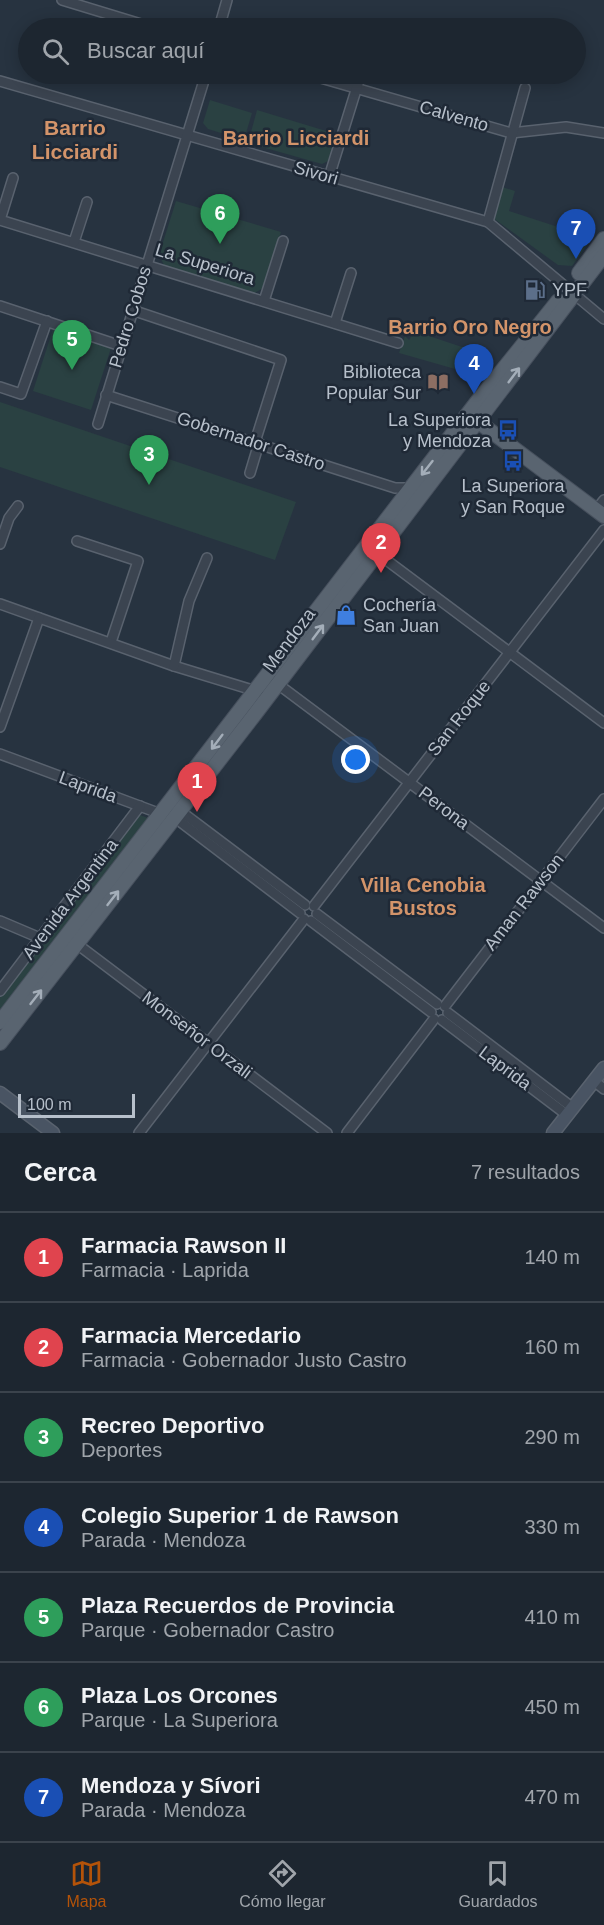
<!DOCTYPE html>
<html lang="es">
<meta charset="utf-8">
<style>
:root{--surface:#1d2630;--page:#2a323c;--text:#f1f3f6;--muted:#a0a5ab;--line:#3b434c;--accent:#b45309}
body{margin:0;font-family:Arial,sans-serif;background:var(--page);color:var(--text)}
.scale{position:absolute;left:18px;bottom:15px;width:117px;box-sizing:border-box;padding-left:6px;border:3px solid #b7c0cb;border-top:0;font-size:16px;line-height:21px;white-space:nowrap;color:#b7c0cb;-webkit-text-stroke:4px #1f2936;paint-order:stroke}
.you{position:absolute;left:356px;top:760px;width:21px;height:21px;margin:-15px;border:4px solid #fff;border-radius:50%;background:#1a73e8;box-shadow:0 0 0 9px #1a73e833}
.badge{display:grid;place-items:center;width:39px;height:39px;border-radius:50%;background:var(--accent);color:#fff;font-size:20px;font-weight:700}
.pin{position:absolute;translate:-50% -50px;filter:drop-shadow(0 2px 3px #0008)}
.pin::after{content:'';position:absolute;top:32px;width:21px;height:18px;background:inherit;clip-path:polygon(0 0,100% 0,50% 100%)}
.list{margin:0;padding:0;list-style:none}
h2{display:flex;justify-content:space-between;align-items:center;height:78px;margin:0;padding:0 24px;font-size:26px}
h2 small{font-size:20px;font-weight:400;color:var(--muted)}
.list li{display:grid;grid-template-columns:39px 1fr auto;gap:18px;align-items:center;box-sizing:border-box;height:90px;padding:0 24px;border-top:2px solid var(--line)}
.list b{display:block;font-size:22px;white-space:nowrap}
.list p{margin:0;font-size:20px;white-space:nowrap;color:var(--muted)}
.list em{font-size:20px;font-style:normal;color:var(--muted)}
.icon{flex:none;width:33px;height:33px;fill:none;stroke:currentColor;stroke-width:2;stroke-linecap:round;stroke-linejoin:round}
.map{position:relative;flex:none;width:604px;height:1133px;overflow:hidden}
.search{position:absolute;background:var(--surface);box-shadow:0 3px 15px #0003;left:18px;right:18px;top:18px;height:66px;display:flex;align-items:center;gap:15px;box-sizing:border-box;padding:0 21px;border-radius:33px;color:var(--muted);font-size:22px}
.sheet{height:708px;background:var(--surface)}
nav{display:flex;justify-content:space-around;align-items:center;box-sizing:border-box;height:84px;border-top:2px solid var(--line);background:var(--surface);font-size:16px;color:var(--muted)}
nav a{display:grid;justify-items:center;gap:3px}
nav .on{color:var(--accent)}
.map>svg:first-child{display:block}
.green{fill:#2a4142}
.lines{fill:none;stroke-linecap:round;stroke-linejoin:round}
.street-casing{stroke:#59626e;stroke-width:12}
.secondary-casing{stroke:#59626e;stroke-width:15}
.primary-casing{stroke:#47505d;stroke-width:16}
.street{stroke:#3b4450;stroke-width:9}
.secondary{stroke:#495463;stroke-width:12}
.primary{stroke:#596470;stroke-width:14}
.oneway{stroke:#a4aeb9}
.labels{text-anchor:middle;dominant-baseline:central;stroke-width:5;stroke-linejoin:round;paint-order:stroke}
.street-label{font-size:18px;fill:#b7c0cb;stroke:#1f2936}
.poi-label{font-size:18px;fill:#b7c0cb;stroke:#1f2936;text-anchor:start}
.neighbourhood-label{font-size:20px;font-weight:bold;fill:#d3946a;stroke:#1f2936}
.quarter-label{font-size:21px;font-weight:bold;fill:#d3946a;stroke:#1f2936}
</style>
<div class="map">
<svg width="604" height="1133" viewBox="0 0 604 1133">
<rect width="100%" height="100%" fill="#273340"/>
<!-- green -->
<g class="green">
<polygon points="210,100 252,113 244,140 208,129 203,123"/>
<polygon points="257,110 336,134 328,161 322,164 248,143"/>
<polygon points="502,187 515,191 509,211 592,238 572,266 558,265 493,218"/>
<polygon points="176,201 281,232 263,288 253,294 165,267 159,255"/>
<polygon points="53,329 111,348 91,410 33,391"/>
<polygon points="414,331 492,357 476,375 399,353 405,336 409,340"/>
<polygon points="0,402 296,502 275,560 0,467"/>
<polygon points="140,815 148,818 148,821 0,1013 0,995"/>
</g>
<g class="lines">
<!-- street casing -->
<g class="street-casing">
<g id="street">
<polyline points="62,0 154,28"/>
<polyline points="219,28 227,0"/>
<polyline points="307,74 511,133 566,127 604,133"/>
<polyline points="0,81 488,222 604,319"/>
<polyline points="329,177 361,74"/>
<polyline points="13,178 0,220 398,343"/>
<polyline points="488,222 525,88"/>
<polyline points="74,242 87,202"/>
<polyline points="264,301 283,241"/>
<polyline points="0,306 121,346"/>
<polyline points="132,310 281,360 255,442"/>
<polyline points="335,323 351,273"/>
<polyline points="0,387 21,394 47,321"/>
<polyline points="106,395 395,488 414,488"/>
<polyline points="98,424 206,74"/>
<polyline points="250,473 259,443"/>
<polyline points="596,510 604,500"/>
<polyline points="77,541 138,561 111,642"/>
<polyline points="0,544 9,518 18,506"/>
<polyline points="373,550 604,723"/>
<polyline points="0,604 174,666 259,692"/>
<polyline points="174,666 189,601 207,558"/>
<polyline points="267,676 604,928"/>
<polyline points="0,727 39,618"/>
<polyline points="0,754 161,814 187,816 305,905"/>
<polyline points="178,815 182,823 300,913"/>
<polyline points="314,906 604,530"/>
<polyline points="317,914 437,1004"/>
<polyline points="0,921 40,938"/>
<polyline points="311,921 431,1012"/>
<polyline points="73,941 327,1133"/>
<polyline points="0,991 140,806"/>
<polyline points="445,1006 604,799"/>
<polyline points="448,1013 573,1108"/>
<polyline points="442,1020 567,1115"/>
<polyline points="594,1081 604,1089"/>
<polyline points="139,1133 304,919"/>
<polyline points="347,1133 434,1019"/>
</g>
</g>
<!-- secondary casing -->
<g class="secondary-casing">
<g id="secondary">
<polyline points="0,1093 53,1133"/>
<polyline points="553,1133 604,1068"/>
</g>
</g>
<!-- primary casing -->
<g class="primary-casing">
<g id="primary">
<polyline points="579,273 604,239"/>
<polyline points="472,417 604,516"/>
<polyline points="0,1022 480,398 558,301"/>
<polyline points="0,1043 255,714 604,255"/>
</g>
</g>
<!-- street -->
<use href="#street" class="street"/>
<!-- secondary -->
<use href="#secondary" class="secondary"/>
<!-- primary -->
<use href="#primary" class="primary"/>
</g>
<!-- one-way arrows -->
<defs><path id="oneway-shaft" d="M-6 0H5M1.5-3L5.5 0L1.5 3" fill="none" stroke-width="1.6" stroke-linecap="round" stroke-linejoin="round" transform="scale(1.5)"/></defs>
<g class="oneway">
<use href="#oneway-shaft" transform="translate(514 375) rotate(-53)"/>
<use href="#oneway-shaft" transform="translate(427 468) rotate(128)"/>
<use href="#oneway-shaft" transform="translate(318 632) rotate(-53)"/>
<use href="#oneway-shaft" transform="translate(217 742) rotate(127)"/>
<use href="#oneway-shaft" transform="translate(113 898) rotate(-52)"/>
<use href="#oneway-shaft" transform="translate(36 997) rotate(-52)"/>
</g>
<!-- icons -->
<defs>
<g id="fuel-bare" transform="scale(1.62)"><path d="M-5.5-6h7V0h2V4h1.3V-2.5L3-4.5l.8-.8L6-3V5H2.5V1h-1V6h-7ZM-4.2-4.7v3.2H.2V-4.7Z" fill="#5c6f8a" stroke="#1f2936" stroke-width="2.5" paint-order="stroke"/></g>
<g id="library-bare" transform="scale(1.62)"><path d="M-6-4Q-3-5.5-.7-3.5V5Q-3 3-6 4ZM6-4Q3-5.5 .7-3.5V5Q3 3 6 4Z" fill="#8d6e63" stroke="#1f2936" stroke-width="2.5" paint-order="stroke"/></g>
<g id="bus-bare" transform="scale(1.62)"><path d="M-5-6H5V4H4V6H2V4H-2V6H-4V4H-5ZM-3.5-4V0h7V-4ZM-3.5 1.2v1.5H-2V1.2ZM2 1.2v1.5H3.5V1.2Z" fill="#1a4fb4" stroke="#1f2936" stroke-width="2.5" paint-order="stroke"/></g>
<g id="shop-bare" transform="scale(1.62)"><path d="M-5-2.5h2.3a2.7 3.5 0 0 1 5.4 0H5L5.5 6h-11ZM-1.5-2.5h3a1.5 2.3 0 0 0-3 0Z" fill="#3f7fe0" stroke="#1f2936" stroke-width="2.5" paint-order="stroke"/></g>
</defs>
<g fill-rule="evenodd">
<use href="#fuel-bare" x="535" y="290"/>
<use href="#library-bare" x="438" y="382"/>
<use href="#bus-bare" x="508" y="430"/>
<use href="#bus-bare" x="513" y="461"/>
<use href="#shop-bare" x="346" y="615"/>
</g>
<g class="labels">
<!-- street labels -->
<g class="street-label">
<text transform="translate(454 116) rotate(16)">Calvento</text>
<text transform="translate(316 173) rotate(16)">Sivori</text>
<text transform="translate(205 264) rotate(17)">La Superiora</text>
<text transform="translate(130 317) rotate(-73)">Pedro Cobos</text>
<text transform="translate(251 441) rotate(18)">Gobernador Castro</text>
<text transform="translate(289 640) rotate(-53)">Mendoza</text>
<text transform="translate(459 718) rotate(-52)">San Roque</text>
<text transform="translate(88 787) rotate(20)">Laprida</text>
<text transform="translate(444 808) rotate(37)">Perona</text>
<text transform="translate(70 899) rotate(-53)">Avenida Argentina</text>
<text transform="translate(524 902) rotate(-52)">Aman Rawson</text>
<text transform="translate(197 1035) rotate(37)">Monseñor Orzali</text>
<text transform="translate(505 1068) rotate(37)">Laprida</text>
</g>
<!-- poi labels -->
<g class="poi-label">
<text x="552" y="290">YPF</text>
<text x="421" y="372" text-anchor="end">Biblioteca<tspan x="421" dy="21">Popular Sur</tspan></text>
<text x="491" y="420" text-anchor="end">La Superiora<tspan x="491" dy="21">y Mendoza</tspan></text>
<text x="513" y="486" text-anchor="middle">La Superiora<tspan x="513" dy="21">y San Roque</tspan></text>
<text x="363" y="605">Cochería<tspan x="363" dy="21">San Juan</tspan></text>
</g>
<!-- neighbourhood labels -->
<g class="neighbourhood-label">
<text x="296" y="138">Barrio Licciardi</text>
<text x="470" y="327">Barrio Oro Negro</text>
<text x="423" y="885">Villa Cenobia<tspan x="423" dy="23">Bustos</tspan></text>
</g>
<!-- quarter labels -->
<g class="quarter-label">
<text x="75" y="127">Barrio<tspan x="75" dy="24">Licciardi</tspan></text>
</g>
</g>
</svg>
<div class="scale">100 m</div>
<div class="you"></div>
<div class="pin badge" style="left:197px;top:812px;background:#e0444e">1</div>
<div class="pin badge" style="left:381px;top:573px;background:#e0444e">2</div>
<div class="pin badge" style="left:149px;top:485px;background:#2e9e5b">3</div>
<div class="pin badge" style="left:474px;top:394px;background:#1a4fb4">4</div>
<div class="pin badge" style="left:72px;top:370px;background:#2e9e5b">5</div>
<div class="pin badge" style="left:220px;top:244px;background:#2e9e5b">6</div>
<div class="pin badge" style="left:576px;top:259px;background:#1a4fb4">7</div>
<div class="search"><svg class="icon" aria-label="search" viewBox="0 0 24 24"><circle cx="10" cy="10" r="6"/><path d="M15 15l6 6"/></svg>Buscar aquí</div>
</div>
<section class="sheet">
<h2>Cerca<small>7 resultados</small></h2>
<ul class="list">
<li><span class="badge" style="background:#e0444e">1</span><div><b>Farmacia Rawson II</b><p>Farmacia · Laprida</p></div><em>140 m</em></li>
<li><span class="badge" style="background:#e0444e">2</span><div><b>Farmacia Mercedario</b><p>Farmacia · Gobernador Justo Castro</p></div><em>160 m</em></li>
<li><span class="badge" style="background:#2e9e5b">3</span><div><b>Recreo Deportivo</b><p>Deportes</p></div><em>290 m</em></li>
<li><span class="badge" style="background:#1a4fb4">4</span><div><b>Colegio Superior 1 de Rawson</b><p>Parada · Mendoza</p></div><em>330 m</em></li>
<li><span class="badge" style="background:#2e9e5b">5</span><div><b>Plaza Recuerdos de Provincia</b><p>Parque · Gobernador Castro</p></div><em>410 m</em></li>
<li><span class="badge" style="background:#2e9e5b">6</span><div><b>Plaza Los Orcones</b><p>Parque · La Superiora</p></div><em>450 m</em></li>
<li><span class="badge" style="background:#1a4fb4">7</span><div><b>Mendoza y Sívori</b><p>Parada · Mendoza</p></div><em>470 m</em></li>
</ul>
</section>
<nav>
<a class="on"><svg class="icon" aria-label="map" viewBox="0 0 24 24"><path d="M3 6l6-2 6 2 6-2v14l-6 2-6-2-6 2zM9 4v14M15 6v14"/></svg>Mapa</a>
<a><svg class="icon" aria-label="directions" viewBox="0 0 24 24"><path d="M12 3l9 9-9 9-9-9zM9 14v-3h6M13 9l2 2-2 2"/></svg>Cómo llegar</a>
<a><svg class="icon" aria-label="saved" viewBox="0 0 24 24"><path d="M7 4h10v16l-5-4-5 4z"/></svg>Guardados</a>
</nav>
